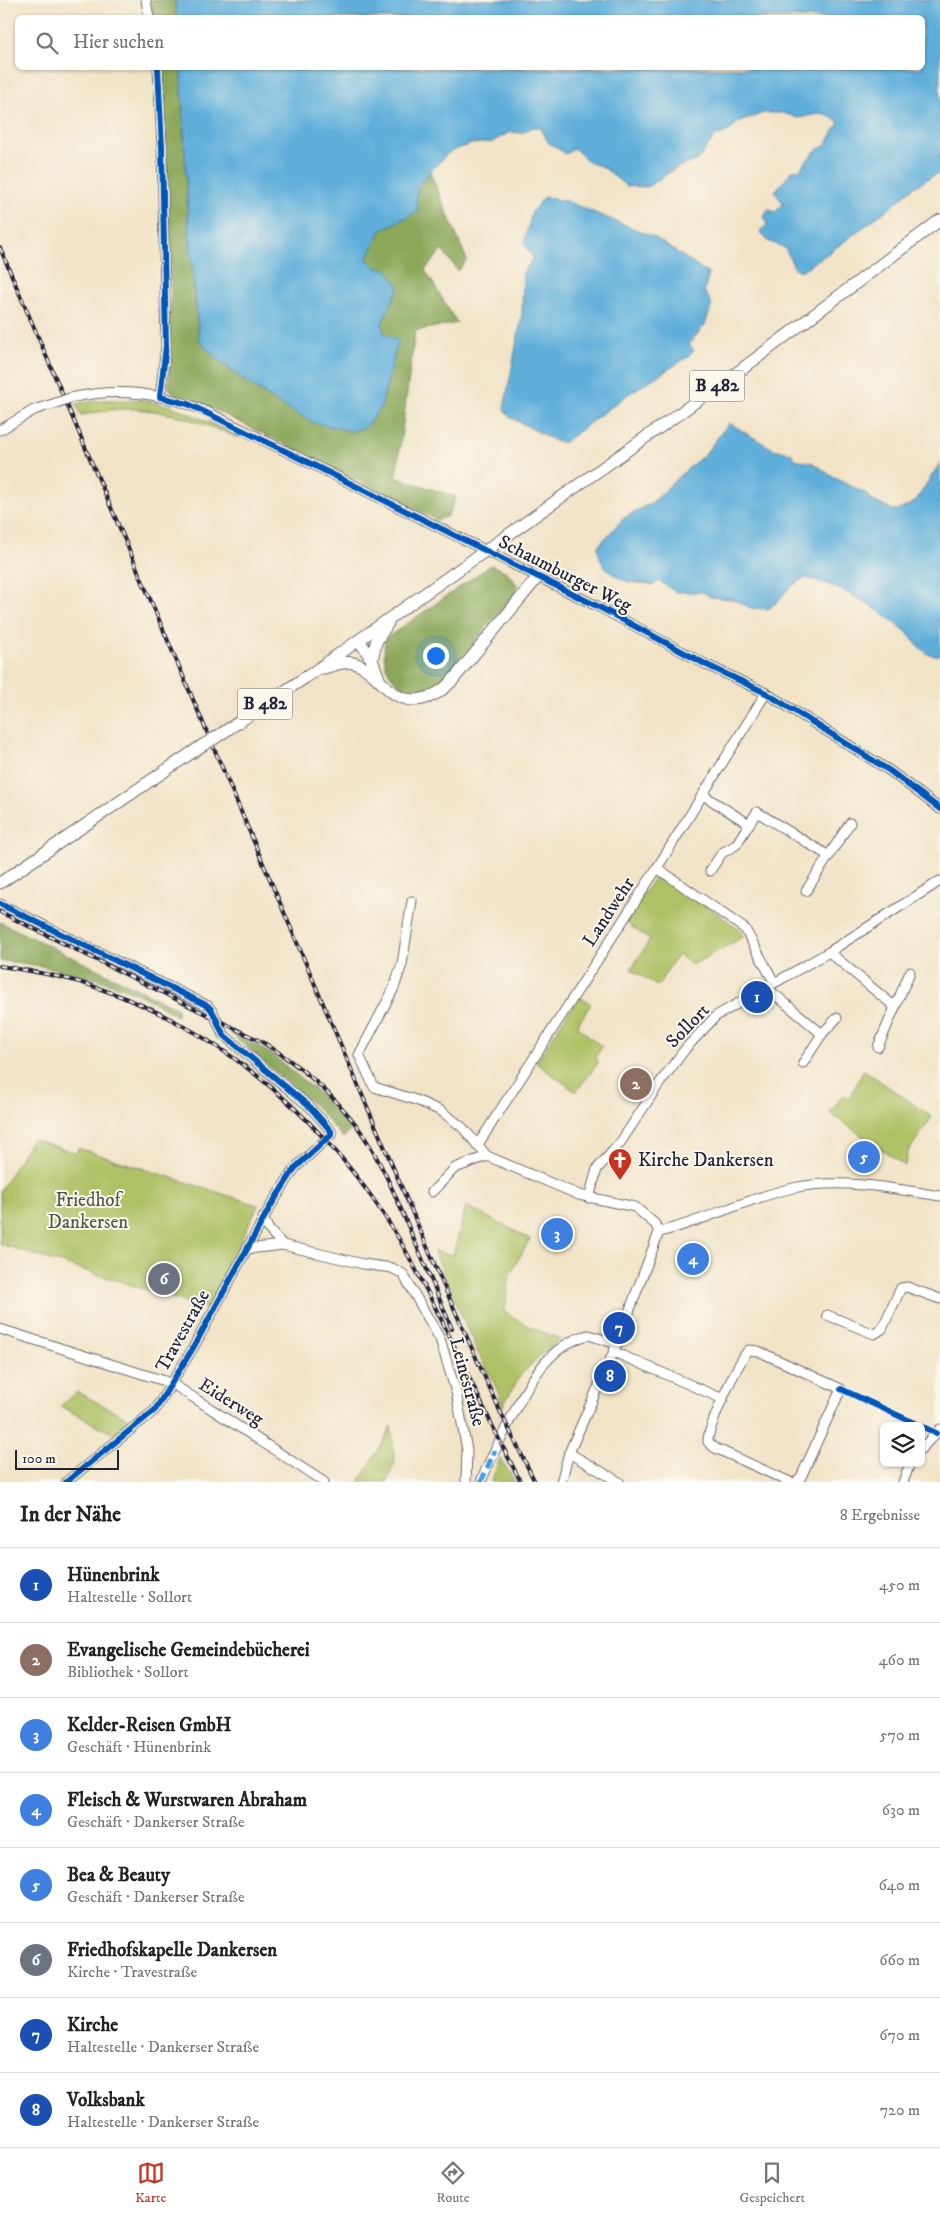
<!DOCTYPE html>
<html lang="de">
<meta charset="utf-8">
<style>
:root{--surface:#fff;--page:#f6f6f6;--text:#222;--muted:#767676;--line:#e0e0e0;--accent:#c8321e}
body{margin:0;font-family:"IM FELL DW Pica",serif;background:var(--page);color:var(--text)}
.controls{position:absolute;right:15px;bottom:15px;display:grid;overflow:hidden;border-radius:8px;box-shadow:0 1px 4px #0004}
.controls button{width:45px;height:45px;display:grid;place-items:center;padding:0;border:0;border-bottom:1px solid var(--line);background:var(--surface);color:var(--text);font:25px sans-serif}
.scale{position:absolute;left:15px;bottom:12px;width:104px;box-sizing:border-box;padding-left:5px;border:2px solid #22223b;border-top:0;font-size:14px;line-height:18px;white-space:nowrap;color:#22223b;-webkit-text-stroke:4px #fbf7ec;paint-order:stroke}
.you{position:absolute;left:435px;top:655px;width:18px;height:18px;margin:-12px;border:4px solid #fff;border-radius:50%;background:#1a73e8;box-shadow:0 0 0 8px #1a73e833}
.badge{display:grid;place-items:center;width:32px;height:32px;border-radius:50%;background:var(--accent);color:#fff;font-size:16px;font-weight:700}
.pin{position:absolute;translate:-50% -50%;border:2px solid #fff;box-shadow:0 1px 5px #0006}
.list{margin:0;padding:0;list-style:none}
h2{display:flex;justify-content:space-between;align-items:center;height:65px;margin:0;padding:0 20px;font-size:21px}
h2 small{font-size:16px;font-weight:400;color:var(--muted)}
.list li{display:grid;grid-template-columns:32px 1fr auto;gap:15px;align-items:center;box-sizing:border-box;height:75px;padding:0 20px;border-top:1px solid var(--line)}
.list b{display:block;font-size:19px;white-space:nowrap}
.list p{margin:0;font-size:16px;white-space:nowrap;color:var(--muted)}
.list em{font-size:16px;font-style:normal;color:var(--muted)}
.icon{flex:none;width:28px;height:28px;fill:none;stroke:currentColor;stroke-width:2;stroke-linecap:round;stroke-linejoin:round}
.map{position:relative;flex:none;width:940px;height:1482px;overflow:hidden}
.search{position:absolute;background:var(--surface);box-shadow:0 1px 4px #0004;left:15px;right:15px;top:15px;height:55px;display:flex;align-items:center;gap:12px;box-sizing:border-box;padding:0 18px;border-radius:8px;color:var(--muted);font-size:19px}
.sheet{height:665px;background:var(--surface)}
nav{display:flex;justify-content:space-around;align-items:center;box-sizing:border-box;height:70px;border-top:1px solid var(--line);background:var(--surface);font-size:14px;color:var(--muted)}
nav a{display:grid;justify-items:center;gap:2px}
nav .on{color:var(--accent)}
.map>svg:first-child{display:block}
.green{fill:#aec165;stroke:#687250}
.forest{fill:#8aa75a;stroke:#56644a}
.water{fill:#5fafda;stroke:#40688a}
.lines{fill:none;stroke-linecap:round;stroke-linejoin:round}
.minor-casing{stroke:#6a666c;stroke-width:11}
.major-casing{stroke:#6a666c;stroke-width:13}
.minor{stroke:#fff;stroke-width:9}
.major{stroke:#fff;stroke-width:11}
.rail-casing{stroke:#22223b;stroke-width:4}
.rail{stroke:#fbf7ec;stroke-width:2;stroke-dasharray:5.5;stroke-linecap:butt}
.minor-bridge-casing{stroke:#6a666c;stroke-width:11;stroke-linecap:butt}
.major-bridge-casing{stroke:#6a666c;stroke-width:13;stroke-linecap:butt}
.minor-bridge{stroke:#fff;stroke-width:9}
.major-bridge{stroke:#fff;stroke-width:11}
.quiet{stroke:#3c9ce2;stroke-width:5;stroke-dasharray:10 5;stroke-linecap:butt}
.cycleway-casing{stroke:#fbf7ec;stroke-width:9}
.cycleway{stroke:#0057b8;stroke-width:6}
.labels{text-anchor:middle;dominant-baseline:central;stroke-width:4;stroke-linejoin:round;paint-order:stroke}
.shield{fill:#fbf7ec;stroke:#636270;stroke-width:1}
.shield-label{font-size:18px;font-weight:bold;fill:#22223b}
.street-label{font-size:19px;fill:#22223b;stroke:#fbf7ec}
.poi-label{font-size:19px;fill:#22223b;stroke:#fbf7ec;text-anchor:start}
.park-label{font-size:19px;fill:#535a4a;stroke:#fbf7ec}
</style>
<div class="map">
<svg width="940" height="1482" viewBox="0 0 940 1482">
<rect width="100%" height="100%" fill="#fbf7ec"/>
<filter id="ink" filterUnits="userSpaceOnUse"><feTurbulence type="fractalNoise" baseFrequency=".02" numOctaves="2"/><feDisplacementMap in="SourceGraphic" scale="10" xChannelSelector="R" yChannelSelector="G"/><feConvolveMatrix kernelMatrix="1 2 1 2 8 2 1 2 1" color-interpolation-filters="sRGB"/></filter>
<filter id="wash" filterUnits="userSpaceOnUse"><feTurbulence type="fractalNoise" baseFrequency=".0096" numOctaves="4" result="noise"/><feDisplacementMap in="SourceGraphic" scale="20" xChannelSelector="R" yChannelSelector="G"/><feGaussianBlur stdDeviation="1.12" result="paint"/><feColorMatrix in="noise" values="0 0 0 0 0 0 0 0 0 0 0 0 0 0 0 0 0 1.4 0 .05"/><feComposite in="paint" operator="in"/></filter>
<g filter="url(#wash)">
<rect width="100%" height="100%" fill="#f1e3c6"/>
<!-- green -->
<g class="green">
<path d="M 103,400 L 142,400 L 171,406 L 239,435 L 238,438 C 204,423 168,410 131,409 C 115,408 97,413 81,415 L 76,404 Z"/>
<polygon points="662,874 740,930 745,936 692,965 678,954 657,986 631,969 650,940 625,922 656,875"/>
<polygon points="579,996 591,1004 577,1026 602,1047 595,1058 598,1063 576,1092 536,1063"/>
<polygon points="864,1070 932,1117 908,1152 905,1166 830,1113 843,1095 849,1098"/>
<polygon points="32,1139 76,1153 78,1148 258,1205 208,1309 0,1244 0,1191"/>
<polygon points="466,1206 530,1239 509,1276 505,1312 526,1325 560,1339 538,1357 520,1376 502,1407 498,1391 474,1345 474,1340 468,1331 434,1251 453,1255"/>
<polygon points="77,1392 137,1423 119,1437 60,1406"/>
<path d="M 391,1426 L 395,1462 L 387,1482 L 359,1482 C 370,1463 383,1445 391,1426 Z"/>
<path d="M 500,1459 C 505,1467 510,1473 515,1482 L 491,1482 Z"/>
</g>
<!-- forest -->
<g class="forest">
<polygon points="151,0 175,0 177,17 154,17"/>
<path d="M 163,68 L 181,68 L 188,219 L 199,340 L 215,357 L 239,377 L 283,406 L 365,428 L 381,407 L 384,333 L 382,323 L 399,287 L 366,259 L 381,230 L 418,211 C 414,192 418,186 430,172 L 467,260 L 458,271 L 442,250 L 425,270 L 457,323 L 415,331 L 396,477 L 456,497 L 448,516 L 437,520 L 211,408 L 173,393 L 169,388 L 171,266 Z"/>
<path d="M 491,565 L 507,572 L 518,586 L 513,596 L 452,669 L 431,688 L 409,692 C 387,676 382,667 385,639 Z"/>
<path d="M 0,922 L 177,1008 L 177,1016 C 163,1008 150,999 136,993 C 100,978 38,963 0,961 Z"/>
<polygon points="226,1029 270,1053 321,1095 352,1129 343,1138 317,1108"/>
</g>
<!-- water -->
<g class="water">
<polygon points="175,0 940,0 940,172 914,187 892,206 830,252 801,271 795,269 785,248 768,241 760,231 767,225 764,217 768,209 775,212 783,204 775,191 793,170 799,170 815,151 826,145 839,122 823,113 798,118 783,113 763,113 737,123 731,130 714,137 698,160 678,167 647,187 626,186 603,167 588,162 574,148 566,154 548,142 541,128 533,127 521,133 510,132 492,142 470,144 448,153 418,185 416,200 419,211 381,230 367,259 377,268 387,269 399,287 382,323 384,333 398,341 381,407 365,428 351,431 315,423 283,406 239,377 215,357 199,340 188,219 181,68 922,68 922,18 177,18"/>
<polygon points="544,197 566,201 654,237 709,274 704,291 712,304 705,325 689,344 694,351 688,357 627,395 563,443 555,441 510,417 504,409 522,315 523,272 533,259 524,243 532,212"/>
<path d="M 729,423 L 773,449 L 791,453 L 795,459 L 813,463 L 833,477 L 867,494 L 871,500 L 892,510 L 899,510 L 915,502 L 940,463 L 940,655 C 934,655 930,656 925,652 C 917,646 911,636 904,630 C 882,610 833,582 805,578 L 791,586 L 777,602 L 768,609 L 751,608 L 731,599 L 710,597 L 703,592 L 676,592 L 659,581 L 653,585 C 645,582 637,584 629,582 C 611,576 598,565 598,546 L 624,518 L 654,501 L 678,477 L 705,454 Z"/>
</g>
</g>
<g filter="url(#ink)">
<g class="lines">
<!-- minor casing -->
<g class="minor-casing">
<g id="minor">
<polyline points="146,0 149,18"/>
<polyline points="158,68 162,147 166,346 160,397"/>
<path d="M 70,398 C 118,387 165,393 209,413 L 601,608 L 709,666 L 766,693 L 890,771 L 940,809"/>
<polyline points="0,430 34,410 56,403"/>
<polyline points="703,795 749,824 757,812 829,856"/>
<polyline points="657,868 745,929 774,982"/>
<polyline points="710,871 722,853 736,845 749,824"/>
<polyline points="806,891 850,823"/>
<polyline points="412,901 402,964 394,988 359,1055 374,1087 416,1100 441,1111 462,1127 487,1156 579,1195 635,1207 655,1224 659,1232"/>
<path d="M 0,904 L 208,1006 C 217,1014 217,1027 225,1036 L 310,1107 L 331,1131 L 331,1135 L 295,1168 L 270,1207 L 193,1348 L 155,1410 L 66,1482"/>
<polyline points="829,952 895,1007"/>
<polyline points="766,987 822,1034"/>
<polyline points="878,1047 910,972"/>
<polyline points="803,1063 822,1034 837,1018"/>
<polyline points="477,1146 657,868 766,693"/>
<polyline points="432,1192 455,1168 487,1156"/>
<polyline points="589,1198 597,1169 620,1143 659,1084 686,1048 716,1016 829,952 940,881"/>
<polyline points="263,1218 269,1230 283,1245 363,1264 392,1268 403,1274 440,1339 456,1392 467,1450 466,1482"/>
<path d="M 659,1232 C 705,1221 747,1198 793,1188 C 840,1178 893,1188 940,1196"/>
<polyline points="247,1249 283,1245"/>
<polyline points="827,1315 874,1334 882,1329 901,1288 907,1287 940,1299"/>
<polyline points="0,1329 171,1383 324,1482"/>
<polyline points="614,1352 723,1399"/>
<polyline points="921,1449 940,1429"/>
<polyline points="569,1453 619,1482"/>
<path d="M 481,1482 C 488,1463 498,1445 507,1426 C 525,1391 546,1344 589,1335 L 617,1344"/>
<polyline points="561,1482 569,1453 617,1344 659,1232"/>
<path d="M 790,1482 L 715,1448 L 708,1442 C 706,1431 740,1357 749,1350 L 758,1351 L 841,1389 L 801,1477 L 796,1482"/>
<polyline points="903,1482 910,1463"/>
</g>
</g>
<!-- major casing -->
<g class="major-casing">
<g id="major">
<polyline points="491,547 742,369 940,220"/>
<polyline points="359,640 372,660 379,679"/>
<polyline points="372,660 376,642 388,623"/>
<path d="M 324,668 C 333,665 345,661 354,663 C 368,667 378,680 388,689 C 409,708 434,700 452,681 L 538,577"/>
<polyline points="215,738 315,671 478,556"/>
<polyline points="0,883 203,745"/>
</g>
</g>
<!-- minor -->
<use href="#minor" class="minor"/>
<!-- major -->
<use href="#major" class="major"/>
<!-- rail casing -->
<g class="rail-casing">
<g id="rail">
<polyline points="0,248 443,1284 500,1411 535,1482"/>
<path d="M 0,912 L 264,1043 C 299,1065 331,1092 357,1126 C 379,1157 394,1192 409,1228 C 423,1261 438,1295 452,1329"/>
<path d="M 0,966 C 33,971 67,977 98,988 C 225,1031 331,1125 399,1239 C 444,1317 478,1402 521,1482"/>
</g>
</g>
<!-- rail -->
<use href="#rail" class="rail"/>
<!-- minor-bridge casing -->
<g class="minor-bridge-casing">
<polyline id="minor-bridge" points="56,403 70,398"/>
</g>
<!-- major-bridge casing -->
<g class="major-bridge-casing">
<g id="major-bridge">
<polyline points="478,556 491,547"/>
<polyline points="203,745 215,738"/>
</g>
</g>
<!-- minor-bridge -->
<use href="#minor-bridge" class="minor-bridge"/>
<!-- major-bridge -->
<use href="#major-bridge" class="major-bridge"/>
<!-- quiet -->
<polyline class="quiet" points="481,1482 495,1450"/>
<!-- cycleway casing -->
<g class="cycleway-casing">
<g id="cycleway">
<polyline points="158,68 162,147 166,346 160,397 188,404 275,446 601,608 709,666 766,693 890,771 940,809"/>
<path d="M 0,904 L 208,1006 C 217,1014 217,1027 225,1036 L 310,1107 L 331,1131 L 331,1135 L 295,1168 L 270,1207 L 193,1348 L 155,1410 L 66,1482"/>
<polyline points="841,1389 936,1433"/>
</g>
</g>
<!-- cycleway -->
<use href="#cycleway" class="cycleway"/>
</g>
</g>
<!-- icons -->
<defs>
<g id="church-pin" transform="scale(1.25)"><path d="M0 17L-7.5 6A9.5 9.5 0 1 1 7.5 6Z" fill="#c8321e" stroke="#fbf7ec"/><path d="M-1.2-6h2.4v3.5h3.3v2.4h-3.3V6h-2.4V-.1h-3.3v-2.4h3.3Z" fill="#fff"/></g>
</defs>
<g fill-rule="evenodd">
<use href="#church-pin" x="620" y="1160"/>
</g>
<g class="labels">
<!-- shield labels -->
<g class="shield">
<rect x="689.5" y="370.5" width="55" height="31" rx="4"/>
<rect x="237.5" y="688.5" width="55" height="31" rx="4"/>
</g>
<g class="shield-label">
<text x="717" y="386">B 482</text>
<text x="265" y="704">B 482</text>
</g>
<!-- street labels -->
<g class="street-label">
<text transform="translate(565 574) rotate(27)">Schaumburger Weg</text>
<text transform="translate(609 912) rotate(-57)">Landwehr</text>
<text transform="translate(688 1026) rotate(-46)">Sollort</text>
<text transform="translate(183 1331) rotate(-61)">Travestraße</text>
<text transform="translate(467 1382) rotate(75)">Leinestraße</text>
<text transform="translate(231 1402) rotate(32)">Eiderweg</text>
</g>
<!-- poi labels -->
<g class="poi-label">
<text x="638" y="1160">Kirche Dankersen</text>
</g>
<!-- park labels -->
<g class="park-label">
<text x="88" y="1200">Friedhof<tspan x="88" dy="22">Dankersen</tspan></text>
</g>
</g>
</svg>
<div class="controls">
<button><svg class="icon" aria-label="layers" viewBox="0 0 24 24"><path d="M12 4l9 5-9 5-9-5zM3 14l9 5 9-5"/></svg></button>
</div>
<div class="scale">100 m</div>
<div class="you"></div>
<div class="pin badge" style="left:757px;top:997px;background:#1a4fb4">1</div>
<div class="pin badge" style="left:636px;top:1084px;background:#8d6e63">2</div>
<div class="pin badge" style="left:557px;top:1234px;background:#3f7fe0">3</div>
<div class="pin badge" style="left:693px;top:1259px;background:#3f7fe0">4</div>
<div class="pin badge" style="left:864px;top:1157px;background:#3f7fe0">5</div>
<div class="pin badge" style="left:164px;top:1279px;background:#6b7280">6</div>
<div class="pin badge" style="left:619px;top:1328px;background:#1a4fb4">7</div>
<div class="pin badge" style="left:610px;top:1376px;background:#1a4fb4">8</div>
<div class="search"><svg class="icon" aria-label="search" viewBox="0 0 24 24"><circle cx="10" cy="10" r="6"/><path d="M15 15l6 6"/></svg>Hier suchen</div>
</div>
<section class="sheet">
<h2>In der Nähe<small>8 Ergebnisse</small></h2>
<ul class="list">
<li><span class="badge" style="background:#1a4fb4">1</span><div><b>Hünenbrink</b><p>Haltestelle · Sollort</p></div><em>450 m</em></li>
<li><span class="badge" style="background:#8d6e63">2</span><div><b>Evangelische Gemeindebücherei</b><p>Bibliothek · Sollort</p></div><em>460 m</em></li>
<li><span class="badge" style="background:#3f7fe0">3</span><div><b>Kelder-Reisen GmbH</b><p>Geschäft · Hünenbrink</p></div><em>570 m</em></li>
<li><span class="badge" style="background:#3f7fe0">4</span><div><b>Fleisch &amp; Wurstwaren Abraham</b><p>Geschäft · Dankerser Straße</p></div><em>630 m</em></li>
<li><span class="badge" style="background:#3f7fe0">5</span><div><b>Bea &amp; Beauty</b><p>Geschäft · Dankerser Straße</p></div><em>640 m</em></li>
<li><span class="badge" style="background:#6b7280">6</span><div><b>Friedhofskapelle Dankersen</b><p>Kirche · Travestraße</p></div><em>660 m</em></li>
<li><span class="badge" style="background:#1a4fb4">7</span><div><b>Kirche</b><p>Haltestelle · Dankerser Straße</p></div><em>670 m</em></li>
<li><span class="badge" style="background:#1a4fb4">8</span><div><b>Volksbank</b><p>Haltestelle · Dankerser Straße</p></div><em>720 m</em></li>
</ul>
</section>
<nav>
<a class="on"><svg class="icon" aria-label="map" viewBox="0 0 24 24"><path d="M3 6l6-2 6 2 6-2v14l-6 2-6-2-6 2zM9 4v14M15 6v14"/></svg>Karte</a>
<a><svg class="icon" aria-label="directions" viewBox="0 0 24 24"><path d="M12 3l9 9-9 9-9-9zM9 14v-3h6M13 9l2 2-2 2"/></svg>Route</a>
<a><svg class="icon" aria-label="saved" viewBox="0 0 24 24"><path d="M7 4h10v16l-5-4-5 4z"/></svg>Gespeichert</a>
</nav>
